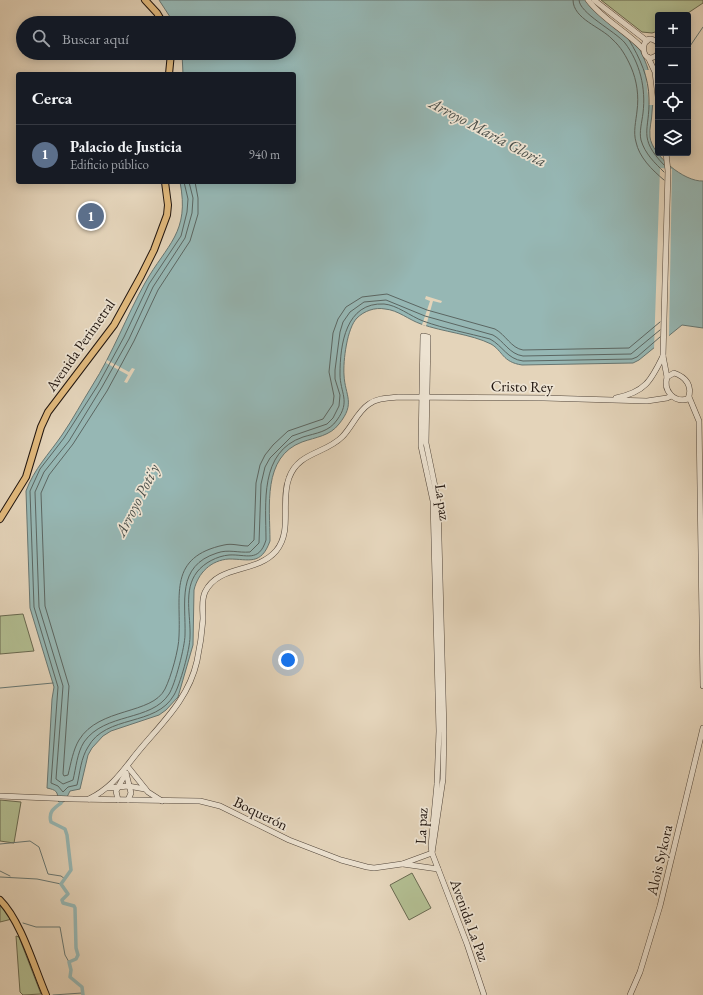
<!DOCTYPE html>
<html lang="es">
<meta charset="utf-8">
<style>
:root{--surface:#171b24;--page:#242831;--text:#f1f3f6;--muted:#9ea1a6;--line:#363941;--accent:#0f766e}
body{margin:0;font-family:"EB Garamond",serif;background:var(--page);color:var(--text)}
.controls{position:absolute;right:12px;top:12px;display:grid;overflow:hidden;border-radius:4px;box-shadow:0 2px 10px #0003}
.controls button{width:36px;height:36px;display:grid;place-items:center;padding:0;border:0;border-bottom:1px solid var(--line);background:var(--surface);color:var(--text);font:20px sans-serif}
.you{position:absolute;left:288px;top:660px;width:14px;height:14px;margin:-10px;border:3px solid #fff;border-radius:50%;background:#1a73e8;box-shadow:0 0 0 6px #1a73e833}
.badge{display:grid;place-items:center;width:26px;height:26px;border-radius:50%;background:var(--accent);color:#fff;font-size:13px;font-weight:700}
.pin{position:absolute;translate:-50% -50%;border:2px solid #fff;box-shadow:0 1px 4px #0006}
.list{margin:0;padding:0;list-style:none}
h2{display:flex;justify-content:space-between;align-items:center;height:52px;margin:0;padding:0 16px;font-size:17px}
h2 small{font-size:13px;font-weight:400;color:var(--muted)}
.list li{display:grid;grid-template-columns:26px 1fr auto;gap:12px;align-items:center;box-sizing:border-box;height:60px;padding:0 16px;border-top:1px solid var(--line)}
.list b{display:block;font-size:15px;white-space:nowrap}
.list p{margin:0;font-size:13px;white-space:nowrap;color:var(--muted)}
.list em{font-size:13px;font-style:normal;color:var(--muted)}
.icon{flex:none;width:22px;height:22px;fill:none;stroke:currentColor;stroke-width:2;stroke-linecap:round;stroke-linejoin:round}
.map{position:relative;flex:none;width:703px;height:995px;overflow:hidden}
.search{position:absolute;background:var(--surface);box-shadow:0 2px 10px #0003;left:16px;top:16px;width:280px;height:44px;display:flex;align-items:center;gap:10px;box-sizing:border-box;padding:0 14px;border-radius:22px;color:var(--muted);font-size:15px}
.panel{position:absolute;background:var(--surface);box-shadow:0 2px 10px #0003;left:16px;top:72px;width:280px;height:112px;border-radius:4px}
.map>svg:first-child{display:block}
.green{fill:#b2bd91;stroke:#696950}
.water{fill:#96b7b4;stroke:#677672}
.pier{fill:#e4d4ba}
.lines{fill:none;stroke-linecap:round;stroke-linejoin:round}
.shore{stroke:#5b6662;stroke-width:1}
.stream{stroke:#677672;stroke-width:1}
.canal{stroke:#96b7b4;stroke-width:3.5}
.tertiary-casing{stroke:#51453a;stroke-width:6}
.primary-casing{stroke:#20150f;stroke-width:8}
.tertiary{stroke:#ede3d2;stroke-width:5}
.primary{stroke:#e2ba7d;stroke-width:6}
.labels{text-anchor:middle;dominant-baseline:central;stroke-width:3.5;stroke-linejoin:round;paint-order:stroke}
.street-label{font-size:15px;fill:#20150f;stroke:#ede3d2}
.water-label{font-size:16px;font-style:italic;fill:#494e49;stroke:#ede3d2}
</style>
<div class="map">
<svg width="703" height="995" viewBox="0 0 703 995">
<rect width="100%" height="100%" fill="#e4d4ba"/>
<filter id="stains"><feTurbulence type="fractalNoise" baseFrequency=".005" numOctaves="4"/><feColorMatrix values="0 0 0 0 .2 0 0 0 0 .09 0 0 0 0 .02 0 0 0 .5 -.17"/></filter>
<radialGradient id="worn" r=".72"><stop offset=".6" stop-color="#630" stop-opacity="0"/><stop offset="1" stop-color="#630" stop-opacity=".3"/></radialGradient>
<!-- green -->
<g class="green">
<polygon points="601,0 703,0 703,3 685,15 658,15 658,31 652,33 642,32"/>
<polygon points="23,614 34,651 0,654 0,616"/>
<polygon points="0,800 21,802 14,843 0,841"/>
<polygon points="412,873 431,908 409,920 390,885"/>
<polygon points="0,902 12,919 0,922"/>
<polygon points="16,936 19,937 41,994 23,995 20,992"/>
</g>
<!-- water -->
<path class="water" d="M 159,0 L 586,0 C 604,18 627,26 640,50 C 650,69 655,91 652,112 C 652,120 649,128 650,137 C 652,155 684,182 703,181 L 703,328 L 682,325 L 639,360 L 633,363 L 522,365 C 502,362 503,351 491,344 C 471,334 443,332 421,324 C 409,320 398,310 385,309 C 375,307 364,311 357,318 C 347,328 343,361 344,375 C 345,396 356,403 339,424 C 330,436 316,437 302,442 C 262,457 270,507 270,541 C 261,566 249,559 229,559 C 211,560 198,573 194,590 L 193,645 L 178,697 L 166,710 L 159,715 L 111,731 L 103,736 L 92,748 L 88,755 L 80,789 L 70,791 L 65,801 L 61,803 L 58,801 C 58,791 56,790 47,788 L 52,699 L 54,687 L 30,608 L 26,491 C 34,469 49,454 62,435 C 73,419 82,402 92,386 C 113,353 126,317 145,283 C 167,244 190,233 180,182 L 294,182 L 294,74 L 183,74 L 182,53 L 289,53 L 289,23 L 174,23 Z"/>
<!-- pier -->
<g class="pier">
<polygon points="645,70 650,70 653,79 655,105 649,105"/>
<polygon points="660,168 672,169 669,337 654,350"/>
<polygon points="426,296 442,301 441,303 433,301 426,326 422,325 430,301 425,299"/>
<polygon points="107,360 129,372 132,368 135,369 127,383 124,382 128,375 106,363"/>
</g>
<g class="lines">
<!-- shore -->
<g class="shore">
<path d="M 573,0 C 573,19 601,27 612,39 C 621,47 626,56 631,67 C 637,81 639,96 637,111 C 636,121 633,132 636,142 C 639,157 652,170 664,180"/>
<path d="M 579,0 C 579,13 615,31 625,43 C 640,63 646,88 643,113 C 642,122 639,132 641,140 C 645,154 655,163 664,172"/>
<path d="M 629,40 C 640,58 649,78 649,99 C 650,131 637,137 664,165"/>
<path d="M 184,182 L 188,199 L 187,212 L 181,236 L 149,284 L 124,337 L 98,385 L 64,438 L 40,469 L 30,491 L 34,607 L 58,687 L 51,783 L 58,786 L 63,792 L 68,787 L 77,785 C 80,772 81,758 88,747 C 106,714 156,727 174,695 C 180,685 190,649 190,637 C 191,616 183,590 197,572 C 204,563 217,556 229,555 C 246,554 259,563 266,540 C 266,503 259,452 303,437 C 316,433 329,432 337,420 C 351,401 340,393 340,374 C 340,344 346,302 384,304 C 397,305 410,316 423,321 C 445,329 468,333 490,339 C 503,346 507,359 523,361 L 632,359 L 637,357 L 660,337"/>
<path d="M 189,182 L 193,198 L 192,213 L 185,238 L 153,287 L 129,339 L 102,387 L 69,441 L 44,472 L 35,492 L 39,607 L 63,686 L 56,779 L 63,784 L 73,780 C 76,768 77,753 84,742 C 105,712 151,722 169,694 C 175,685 185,646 185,635 C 186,602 176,566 217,553 C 228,549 238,553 250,552 L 259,543 L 261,484 L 265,467 L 270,458 L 292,436 L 327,424 L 333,418 L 339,406 L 340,395 L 335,379 L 335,370 L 340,332 L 343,322 L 350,312 L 364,302 L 386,300 L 425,316 L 493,335 C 504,341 509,354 523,356 L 631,354 L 660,330"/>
<path d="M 195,182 L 198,198 L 198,214 L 190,241 L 158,290 L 134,341 L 107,391 L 73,444 L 49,475 L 41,493 L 45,606 L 69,686 L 63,774 L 64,776 L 68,775 C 71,763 73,750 79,740 C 99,707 152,715 165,689 C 171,677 179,649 179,636 C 181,594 168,557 224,545 C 232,543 240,546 248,546 L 254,540 L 256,483 L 260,465 L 265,455 L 273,445 L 288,431 L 323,419 L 333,404 L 334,396 L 329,372 L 333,333 L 338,319 L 346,307 L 362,297 L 387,294 L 427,310 L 495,329 C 506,335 511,348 523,350 L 629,348 L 660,322"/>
</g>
<!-- stream -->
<g class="stream">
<polyline points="688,49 703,27"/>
<polyline points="0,688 53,683"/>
<polyline points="0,844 30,841 39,847 48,874 61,876 65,879"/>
<polyline points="0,871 10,876"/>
<polyline points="0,877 37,879 61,884"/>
<polyline points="23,923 36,927 60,927 65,955 69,962"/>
<polyline points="53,995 82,993"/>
</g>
<!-- canal -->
<path class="canal" d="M 61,799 L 61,803 C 54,808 48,812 51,822 L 65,829 L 67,835 L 71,870 L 61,884 L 68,894 L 62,900 L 63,903 L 74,906 L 75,908 L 76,948 L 78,955 L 76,959 L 69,962 L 71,970 L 70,977 L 82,987 L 83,995"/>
<!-- tertiary casing -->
<g class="tertiary-casing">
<g id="tertiary">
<path d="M 588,0 C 602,19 626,31 642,48"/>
<polyline points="594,0 647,41"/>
<path d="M 658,43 C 639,26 639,71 658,54"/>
<polyline points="648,57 655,72 658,97"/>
<polyline points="666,153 668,171 663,356 667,377"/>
<path d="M 674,373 C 686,377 693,386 688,399 C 674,403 663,391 667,377 Z"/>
<polyline points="689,397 699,421 703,686"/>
<path d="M 616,398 C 645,392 651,381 663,356"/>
<polyline points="128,767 148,792 162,801"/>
<polyline points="126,773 131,793 128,800"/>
<polyline points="108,788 128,786 145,789"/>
<polyline points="0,796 73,799 200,801 220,806 289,840 341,860 367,867 374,868 402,864 432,853"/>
<path d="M 89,799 C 115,786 124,768 142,747 C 165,720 189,697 197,661 C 200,647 202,633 203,619 C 203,610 201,601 205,592 C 219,564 256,574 276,551 C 293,531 280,501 289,478 C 298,452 325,454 342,437 C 352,427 357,412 369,404 C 377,398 388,398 398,397 L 544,398 L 647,401 L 667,398 L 671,396"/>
<polyline points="118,800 116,791 126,773"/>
<polyline points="432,853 443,779 444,732 438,501 426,443 428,337 423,336 421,446 433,501 439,731 437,784 431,846 432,853 467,944 484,995"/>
<polyline points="403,864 438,869"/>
<polyline points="630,995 640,972 660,906 703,728"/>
</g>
</g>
<!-- primary casing -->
<g class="primary-casing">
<g id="primary">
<polyline points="145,0 157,13 163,23"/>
<polyline points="169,74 171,53"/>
<polyline points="0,519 26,477 41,427 48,412 114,325 141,276 154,250 167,215 168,205 165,182"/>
<path d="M 0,900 C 21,921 34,967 46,995"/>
</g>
</g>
<!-- tertiary -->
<use href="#tertiary" class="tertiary"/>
<!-- primary -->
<use href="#primary" class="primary"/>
</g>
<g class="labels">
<!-- street labels -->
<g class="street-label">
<text transform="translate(80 345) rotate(-55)">Avenida Perimetral</text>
<text transform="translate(522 386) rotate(1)">Cristo Rey</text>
<text transform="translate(443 502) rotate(82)">La paz</text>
<text transform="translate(261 813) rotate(26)">Boquerón</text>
<text transform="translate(421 826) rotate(-87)">La paz</text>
<text transform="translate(659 860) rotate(-77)">Alois Sykora</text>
<text transform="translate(470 920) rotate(70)">Avenida La Paz</text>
</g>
<!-- water labels -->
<g class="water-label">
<text transform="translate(488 132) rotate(28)">Arroyo María Gloria</text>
<text transform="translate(137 500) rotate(-63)">Arroyo Poti'y</text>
</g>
</g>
<rect width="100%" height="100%" filter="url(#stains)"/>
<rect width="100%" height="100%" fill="url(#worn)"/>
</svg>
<div class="controls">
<button>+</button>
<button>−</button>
<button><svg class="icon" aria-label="locate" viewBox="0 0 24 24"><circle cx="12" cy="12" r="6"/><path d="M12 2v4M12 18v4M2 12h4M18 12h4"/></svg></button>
<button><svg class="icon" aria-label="layers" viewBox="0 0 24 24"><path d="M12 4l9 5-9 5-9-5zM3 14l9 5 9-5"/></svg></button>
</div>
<div class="you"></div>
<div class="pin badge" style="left:91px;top:216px;background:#5c6f8a">1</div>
<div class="search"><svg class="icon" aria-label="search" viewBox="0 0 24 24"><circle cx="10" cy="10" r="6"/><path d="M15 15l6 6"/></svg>Buscar aquí</div>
<section class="panel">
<h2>Cerca<small></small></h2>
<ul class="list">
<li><span class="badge" style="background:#5c6f8a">1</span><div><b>Palacio de Justicia</b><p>Edificio público</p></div><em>940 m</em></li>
</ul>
</section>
</div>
